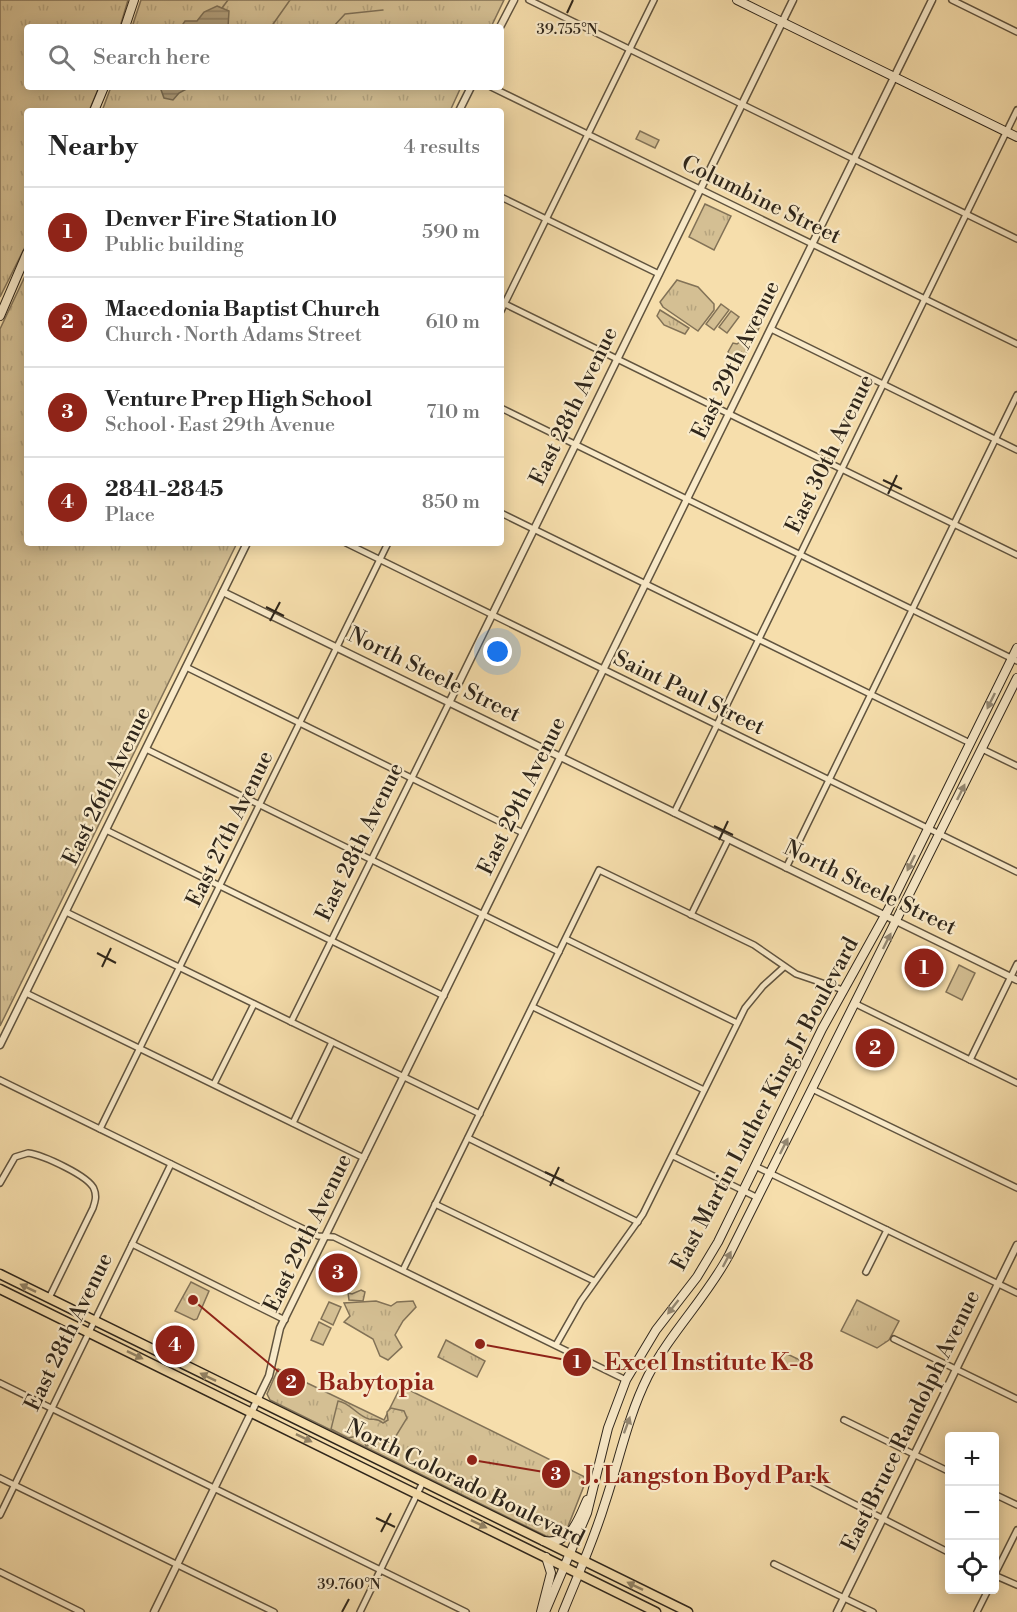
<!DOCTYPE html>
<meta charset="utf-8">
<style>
:root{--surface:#fff;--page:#f6f6f6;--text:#222;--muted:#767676;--line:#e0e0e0;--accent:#8f2418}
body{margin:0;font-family:"Libre Bodoni",serif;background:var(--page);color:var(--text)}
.controls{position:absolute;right:18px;bottom:18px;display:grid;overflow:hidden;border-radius:6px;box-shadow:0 3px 15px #0003}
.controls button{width:54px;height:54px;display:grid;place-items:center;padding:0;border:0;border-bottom:2px solid var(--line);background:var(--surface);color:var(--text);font:30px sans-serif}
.you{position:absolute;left:498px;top:652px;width:21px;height:21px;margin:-15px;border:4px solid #fff;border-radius:50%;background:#1a73e8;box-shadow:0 0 0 9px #1a73e833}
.badge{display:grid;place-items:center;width:39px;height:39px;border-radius:50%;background:var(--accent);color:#fff;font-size:20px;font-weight:700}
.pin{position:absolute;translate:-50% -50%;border:3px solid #fff;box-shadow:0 2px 6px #0006}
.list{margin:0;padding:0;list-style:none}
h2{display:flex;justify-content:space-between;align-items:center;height:78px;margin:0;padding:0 24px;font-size:26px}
h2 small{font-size:20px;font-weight:400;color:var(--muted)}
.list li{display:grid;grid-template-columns:39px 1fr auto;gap:18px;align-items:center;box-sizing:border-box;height:90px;padding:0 24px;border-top:2px solid var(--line)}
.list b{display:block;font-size:22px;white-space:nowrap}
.list p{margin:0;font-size:20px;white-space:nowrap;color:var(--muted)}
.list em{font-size:20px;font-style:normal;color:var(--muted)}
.icon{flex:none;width:33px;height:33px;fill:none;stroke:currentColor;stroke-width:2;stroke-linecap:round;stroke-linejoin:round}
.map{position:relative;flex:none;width:1017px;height:1612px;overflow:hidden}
.search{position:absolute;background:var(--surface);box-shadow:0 3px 15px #0003;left:24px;top:24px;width:480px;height:66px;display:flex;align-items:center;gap:15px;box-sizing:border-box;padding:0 21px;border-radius:6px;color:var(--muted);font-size:22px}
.panel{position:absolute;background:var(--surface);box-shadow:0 3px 15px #0003;left:24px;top:108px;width:480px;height:438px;border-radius:6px}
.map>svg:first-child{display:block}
.grass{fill:url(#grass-tufts);stroke:#827257;stroke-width:1.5}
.forest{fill:url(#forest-crowns);stroke:#827257;stroke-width:1.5}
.pitch{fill:#d4bf93;stroke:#827257;stroke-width:1.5}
.water{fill:url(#water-rules);stroke:#7e6f55;stroke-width:1.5}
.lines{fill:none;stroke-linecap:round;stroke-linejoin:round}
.stream{stroke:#7e6f55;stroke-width:1.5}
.minor-casing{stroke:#61543f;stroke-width:8}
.tertiary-casing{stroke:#61543f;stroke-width:9}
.secondary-casing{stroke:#2f261b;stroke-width:10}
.primary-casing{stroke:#2f261b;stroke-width:11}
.minor{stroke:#f9eac9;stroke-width:5}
.tertiary{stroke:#f9eac9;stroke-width:6}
.secondary{stroke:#f9eac9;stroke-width:8}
.primary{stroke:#f6deac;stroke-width:8}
.oneway{fill:#948872}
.oneway2{fill:#928264}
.ticks{fill:none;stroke:#2f261b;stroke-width:2}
.labels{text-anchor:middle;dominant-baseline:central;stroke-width:4.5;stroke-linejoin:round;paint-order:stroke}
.street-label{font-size:22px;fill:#2f261b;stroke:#f9eac9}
.ticks-label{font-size:15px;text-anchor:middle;fill:#2f261b;stroke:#f9eac9;stroke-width:4.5;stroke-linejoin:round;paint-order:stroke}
.leader{fill:none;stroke:#8f2418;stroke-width:2}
.callout-dot{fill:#8f2418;stroke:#f9eac9;stroke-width:2}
.mark-label{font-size:18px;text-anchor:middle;font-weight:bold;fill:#fff}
.callout-label{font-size:24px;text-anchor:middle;font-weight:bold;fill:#8f2418;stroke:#f9eac9;stroke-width:4.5;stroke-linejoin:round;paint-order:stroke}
</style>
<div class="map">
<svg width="1017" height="1612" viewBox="0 0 1017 1612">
<defs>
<pattern id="grass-tufts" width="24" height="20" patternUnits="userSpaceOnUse" patternTransform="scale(1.5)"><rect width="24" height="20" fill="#d4bf93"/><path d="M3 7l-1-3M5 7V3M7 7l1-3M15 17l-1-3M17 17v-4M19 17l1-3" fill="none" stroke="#b6a47e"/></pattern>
<pattern id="forest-crowns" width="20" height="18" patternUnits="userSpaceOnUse" patternTransform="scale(1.5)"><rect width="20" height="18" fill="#d4bf93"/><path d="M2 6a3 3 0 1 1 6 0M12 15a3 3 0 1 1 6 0" fill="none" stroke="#b6a47e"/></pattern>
<pattern id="water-rules" width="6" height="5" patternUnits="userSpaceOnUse" patternTransform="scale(1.5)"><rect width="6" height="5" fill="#b29f7b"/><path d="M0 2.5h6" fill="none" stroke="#918164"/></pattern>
</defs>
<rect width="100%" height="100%" fill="#f6deac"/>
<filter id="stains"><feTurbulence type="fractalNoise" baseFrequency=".00333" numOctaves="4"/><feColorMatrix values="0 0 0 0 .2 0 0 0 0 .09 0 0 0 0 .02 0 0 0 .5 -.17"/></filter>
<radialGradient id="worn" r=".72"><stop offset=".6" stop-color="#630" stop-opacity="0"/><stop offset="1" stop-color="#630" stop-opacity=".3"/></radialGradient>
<!-- grass -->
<g class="grass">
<polygon points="0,0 128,0 120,27 27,27 27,87 99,87 89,111 27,111 27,243 0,297"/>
<polygon points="141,0 504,0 491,27 132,27"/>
<polygon points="111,87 461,87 450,111 102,111"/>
<polygon points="705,204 731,216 714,250 689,237"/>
<polygon points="27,272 27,543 237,543 0,1026 0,329"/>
<polygon points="677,280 698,287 714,304 714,310 698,331 663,307 660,302"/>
<polygon points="660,310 689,328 685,334 664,325 657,316"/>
<polygon points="753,315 764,316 764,318 743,360 730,356 728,352 733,343 737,344 741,341"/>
<polygon points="191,1282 209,1291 197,1319 194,1320 175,1311"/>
<polygon points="361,1290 365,1292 363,1301 349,1300 348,1293 352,1294"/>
<polygon points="857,1300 899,1321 889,1340 877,1348 841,1331"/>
<polygon points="376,1301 391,1306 397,1302 413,1301 416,1307 403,1321 395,1335 402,1347 388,1360 380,1356 373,1339 344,1322 350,1316 344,1303"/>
<polygon points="446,1340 485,1361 477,1377 438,1357"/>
<polygon points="783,1352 800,1360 797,1365 789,1368 781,1364 776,1366"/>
<polygon points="278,1369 384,1420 401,1386 587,1478 567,1529 554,1538 546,1536 270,1400 267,1394"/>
</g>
<!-- forest -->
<path class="forest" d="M 338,1401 C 351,1403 357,1416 369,1419 C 375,1420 377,1418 383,1423 L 388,1420 L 387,1412 L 391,1408 L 404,1411 L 407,1418 L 396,1436 L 366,1446 L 362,1435 L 348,1438 L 331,1429 Z"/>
<!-- pitch -->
<g class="pitch">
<polygon points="640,131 659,140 655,148 636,139"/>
<polygon points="721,304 729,310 714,330 706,324"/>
<polygon points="731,311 739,317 727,333 719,327"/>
<polygon points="959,965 975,973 962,1000 946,992"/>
<polygon points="329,1302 341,1307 333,1325 321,1319"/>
<polygon points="319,1322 331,1328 323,1345 311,1340"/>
</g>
<!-- water -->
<g class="water">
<polygon points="217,6 229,11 228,27 181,27 185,21 197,21 204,12"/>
<polygon points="160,87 190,87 179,93 173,100 164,98"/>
</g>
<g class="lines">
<!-- stream -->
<g class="stream">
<polyline points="222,8 228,0"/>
<polyline points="271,27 290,0"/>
<polyline points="333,27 345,14 383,10"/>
</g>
<!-- minor casing -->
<g class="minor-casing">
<g id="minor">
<polyline points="529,0 1017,239"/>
<polyline points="952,0 1017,32"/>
<polyline points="491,87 1017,344"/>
<polyline points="501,197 659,274"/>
<polyline points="501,302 1017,555"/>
<polyline points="501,311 654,0"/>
<polyline points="771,329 1017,450"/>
<polyline points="501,408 1017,661"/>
<polyline points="501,513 970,743"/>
<polyline points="346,543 1017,872"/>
<polyline points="186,667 523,833"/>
<polyline points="146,749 559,952"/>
<polyline points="982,749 1017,766"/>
<polyline points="674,813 1017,110"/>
<polyline points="106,830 444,996"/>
<polyline points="786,868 1017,395"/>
<polyline points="66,912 480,1114"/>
<polyline points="691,915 728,840"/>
<polyline points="566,939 737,1023"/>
<polyline points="26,993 364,1158"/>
<polyline points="854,1003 1017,1083"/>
<polyline points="533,1007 704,1090"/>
<polyline points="291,1022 449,703"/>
<polyline points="970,1060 1017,964"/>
<polyline points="0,1080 318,1236 334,1237 626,1380"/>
<polyline points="214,1084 254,1004"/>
<polyline points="812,1089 1017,1188"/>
<polyline points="293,1123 332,1042"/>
<polyline points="100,1129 388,543"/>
<polyline points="468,1138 638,1222"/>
<polyline points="673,1156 758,1198"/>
<polyline points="755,1166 1017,1293"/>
<path d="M 0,1183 L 15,1157 L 28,1153 C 43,1155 89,1176 94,1189 C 97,1196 95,1202 93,1208 L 49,1298"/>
<polyline points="435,1204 594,1281"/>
<polyline points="132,1244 285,1320"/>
<polyline points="403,1270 599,870 754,945 796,974 843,990"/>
<polyline points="866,1272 887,1230"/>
<polyline points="894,1339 1017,1399"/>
<polyline points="556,1345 581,1301 643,1214 745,1008 763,986 784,967"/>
<polyline points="0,1383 466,1612"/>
<polyline points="844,1420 950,1472"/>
<polyline points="0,1478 274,1612"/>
<polyline points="813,1483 950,1553"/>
<polyline points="994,1494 1017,1505"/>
<polyline points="0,1515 171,1164"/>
<polyline points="774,1564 873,1612"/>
<polyline points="0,1572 81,1612"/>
<polyline points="994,1575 1017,1585"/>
<polyline points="994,1576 1017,1530"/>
<polyline points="360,1612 423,1482"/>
<polyline points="977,1612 988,1590"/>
</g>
</g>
<!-- tertiary casing -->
<g class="tertiary-casing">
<g id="tertiary">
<polyline points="500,27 514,0"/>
<polyline points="459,111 471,87"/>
<polyline points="223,592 1017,980"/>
<polyline points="449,703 793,0"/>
<polyline points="0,1045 247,543"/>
<polyline points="154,1612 269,1376 280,1328 932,0"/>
<polyline points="837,1612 1017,1245"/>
</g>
</g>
<!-- secondary casing -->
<g class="secondary-casing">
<g id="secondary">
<polyline points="737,0 1017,137"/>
<polyline points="125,27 134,0"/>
<polyline points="94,111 104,87"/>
<polyline points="0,316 27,253"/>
<path d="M 544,1541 C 571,1545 578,1520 587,1500"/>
<polyline points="541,1612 551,1573 546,1557"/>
<polyline points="545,1612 587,1513 608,1428 626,1380 656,1330 697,1277 718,1242 822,1029 888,910 1017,648"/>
<path d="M 563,1612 C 577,1577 593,1542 604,1506 C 619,1462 627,1418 648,1376 C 670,1333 706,1298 729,1255 L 1017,678"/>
</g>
</g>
<!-- primary casing -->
<g class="primary-casing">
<g id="primary">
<polyline points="0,1274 688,1612"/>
<polyline points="0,1289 656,1612"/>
</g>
</g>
<!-- minor -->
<use href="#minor" class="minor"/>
<!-- tertiary -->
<use href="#tertiary" class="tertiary"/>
<!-- secondary -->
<use href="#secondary" class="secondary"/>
<!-- primary -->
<use href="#primary" class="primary"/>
</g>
<!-- one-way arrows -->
<defs><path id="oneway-solid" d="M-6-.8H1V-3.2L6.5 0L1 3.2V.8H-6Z" transform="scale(1.5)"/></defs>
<g class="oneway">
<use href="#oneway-solid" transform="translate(991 701) rotate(116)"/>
<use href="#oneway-solid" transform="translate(961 792) rotate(-64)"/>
<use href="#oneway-solid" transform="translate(911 863) rotate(116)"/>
<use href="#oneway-solid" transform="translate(887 941) rotate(-63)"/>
<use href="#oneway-solid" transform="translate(784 1146) rotate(-63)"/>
<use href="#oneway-solid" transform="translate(727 1259) rotate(-62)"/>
<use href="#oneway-solid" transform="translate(673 1307) rotate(128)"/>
<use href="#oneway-solid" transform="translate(627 1425) rotate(-70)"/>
</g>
<g class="oneway2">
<use href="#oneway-solid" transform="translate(28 1288) rotate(-154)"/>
<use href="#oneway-solid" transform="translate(135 1355) rotate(26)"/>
<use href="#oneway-solid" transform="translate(208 1377) rotate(-154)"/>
<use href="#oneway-solid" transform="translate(304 1438) rotate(26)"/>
<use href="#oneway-solid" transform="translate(479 1524) rotate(26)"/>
<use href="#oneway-solid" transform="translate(635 1586) rotate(-154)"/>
</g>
<!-- ticks -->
<path class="ticks" d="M 567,13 L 573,0M 883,480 L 902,489M 888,494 L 897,475M 266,607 L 284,616M 270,621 L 280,602M 714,826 L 733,835M 719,840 L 728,821M 97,953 L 116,963M 102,967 L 111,948M 545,1172 L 564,1181M 550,1186 L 559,1167M 376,1518 L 395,1527M 381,1532 L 391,1513M 342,1612 L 349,1599"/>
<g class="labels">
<!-- street labels -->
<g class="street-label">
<text transform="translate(761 200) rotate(26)">Columbine Street</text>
<text transform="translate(736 360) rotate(-64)">East 29th Avenue</text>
<text transform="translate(574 406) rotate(-64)">East 28th Avenue</text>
<text transform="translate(830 454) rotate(-64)">East 30th Avenue</text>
<text transform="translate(434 675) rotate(26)">North Steele Street</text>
<text transform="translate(689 693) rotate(26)">Saint Paul Street</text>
<text transform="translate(107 786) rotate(-64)">East 26th Avenue</text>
<text transform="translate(522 796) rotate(-64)">East 29th Avenue</text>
<text transform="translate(230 829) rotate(-64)">East 27th Avenue</text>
<text transform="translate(360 842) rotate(-64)">East 28th Avenue</text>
<text transform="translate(870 888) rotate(26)">North Steele Street</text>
<text transform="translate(765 1104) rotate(-62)">East Martin Luther King Jr Boulevard</text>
<text transform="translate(308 1233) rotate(-64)">East 29th Avenue</text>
<text transform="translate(69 1332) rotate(-64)">East 28th Avenue</text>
<text transform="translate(911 1421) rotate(-64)">East Bruce Randolph Avenue</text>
<text transform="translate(465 1483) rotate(26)">North Colorado Boulevard</text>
</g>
</g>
<g class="ticks-label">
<text x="567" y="34">39.755°N</text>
<text x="349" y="1589">39.760°N</text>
</g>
<!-- callouts -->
<path class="leader" d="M480 1344L577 1362M193 1300L291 1382M472 1460L556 1474"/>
<g class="callout-dot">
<circle cx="480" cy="1344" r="6"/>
<circle cx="193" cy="1300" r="6"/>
<circle cx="472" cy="1460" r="6"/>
<circle cx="577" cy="1362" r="15"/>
<circle cx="291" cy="1382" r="15"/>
<circle cx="556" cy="1474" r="15"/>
</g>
<g class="mark-label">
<text x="577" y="1368">1</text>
<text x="291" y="1388">2</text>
<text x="556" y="1480">3</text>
</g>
<g class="callout-label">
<text x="709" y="1370">Excel Institute K-8</text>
<text x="376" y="1390">Babytopia</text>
<text x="707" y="1483">J. Langston Boyd Park</text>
</g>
<rect width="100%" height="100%" filter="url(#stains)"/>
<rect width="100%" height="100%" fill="url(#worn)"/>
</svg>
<div class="controls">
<button>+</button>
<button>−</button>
<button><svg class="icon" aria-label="locate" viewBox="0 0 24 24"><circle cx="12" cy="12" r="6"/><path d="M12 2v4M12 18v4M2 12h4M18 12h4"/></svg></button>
</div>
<div class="you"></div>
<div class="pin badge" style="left:924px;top:968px">1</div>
<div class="pin badge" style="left:875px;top:1048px">2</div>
<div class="pin badge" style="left:338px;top:1273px">3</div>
<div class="pin badge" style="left:175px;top:1345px">4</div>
<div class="search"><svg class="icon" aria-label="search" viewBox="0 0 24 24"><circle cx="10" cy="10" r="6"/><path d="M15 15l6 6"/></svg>Search here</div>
<section class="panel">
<h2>Nearby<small>4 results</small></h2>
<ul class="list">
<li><span class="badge">1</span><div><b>Denver Fire Station 10</b><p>Public building</p></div><em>590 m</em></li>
<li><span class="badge">2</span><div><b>Macedonia Baptist Church</b><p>Church · North Adams Street</p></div><em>610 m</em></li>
<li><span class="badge">3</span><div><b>Venture Prep High School</b><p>School · East 29th Avenue</p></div><em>710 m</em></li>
<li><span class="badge">4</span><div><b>2841-2845</b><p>Place</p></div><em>850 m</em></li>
</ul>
</section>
</div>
